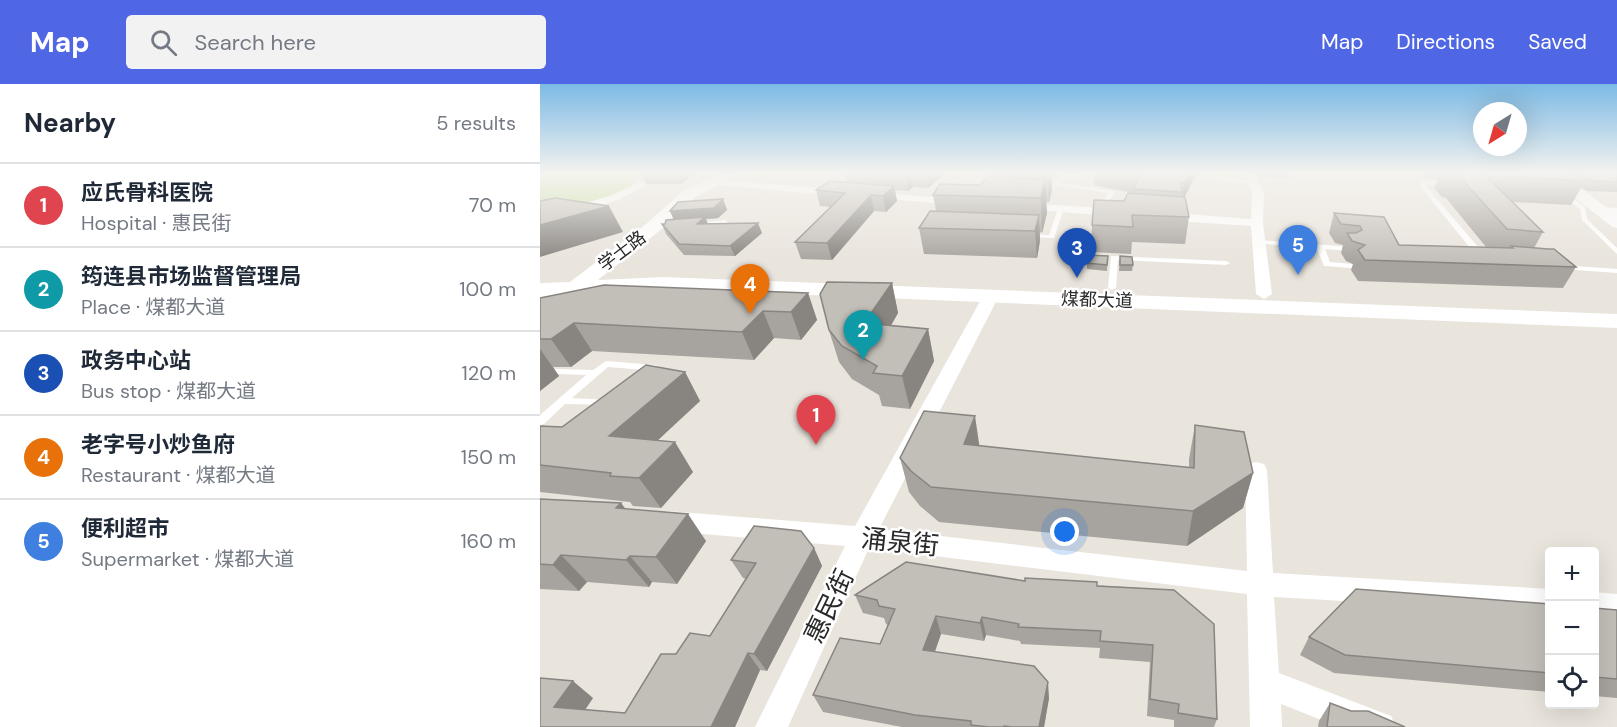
<!DOCTYPE html>
<meta charset="utf-8">
<style>
:root{--surface:#fff;--page:#f2f2f3;--text:#1f2937;--muted:#747a83;--line:#e0e1e3;--accent:#4f67e4}
body{margin:0;font-family:"DM Sans","Noto Sans SC",sans-serif;background:var(--page);color:var(--text)}
.controls{position:absolute;right:18px;bottom:18px;display:grid;overflow:hidden;border-radius:6px;box-shadow:0 6px 24px #0002}
.controls button{width:54px;height:54px;display:grid;place-items:center;padding:0;border:0;border-bottom:2px solid var(--line);background:var(--surface);color:var(--text);font:30px sans-serif}
.compass{position:absolute;left:933px;top:18px;width:54px;height:54px;border-radius:50%;background:var(--surface);box-shadow:0 6px 24px #0002;rotate:217deg}
.you{position:absolute;left:525px;top:448px;width:21px;height:21px;margin:-15px;border:4px solid #fff;border-radius:50%;background:#1a73e8;box-shadow:0 0 0 9px #1a73e833}
.badge{display:grid;place-items:center;width:39px;height:39px;border-radius:50%;background:var(--accent);color:#fff;font-size:20px;font-weight:700}
.pin{position:absolute;translate:-50% -50px;filter:drop-shadow(0 2px 3px #0008)}
.pin::after{content:'';position:absolute;top:32px;width:21px;height:18px;background:inherit;clip-path:polygon(0 0,100% 0,50% 100%)}
.list{margin:0;padding:0;list-style:none}
h2{display:flex;justify-content:space-between;align-items:center;height:78px;margin:0;padding:0 24px;font-size:26px}
h2 small{font-size:20px;font-weight:400;color:var(--muted)}
.list li{display:grid;grid-template-columns:39px 1fr auto;gap:18px;align-items:center;box-sizing:border-box;height:84px;padding:0 24px;border-top:2px solid var(--line)}
.list b{display:block;font-size:22px;white-space:nowrap}
.list p{margin:0;font-size:20px;white-space:nowrap;color:var(--muted)}
.list em{font-size:20px;font-style:normal;color:var(--muted)}
.icon{flex:none;width:33px;height:33px;fill:none;stroke:currentColor;stroke-width:2;stroke-linecap:round;stroke-linejoin:round}
.map{position:relative;flex:none;width:1077px;height:643px;overflow:hidden}
header{display:flex;align-items:center;gap:36px;box-sizing:border-box;height:84px;padding:0 30px;background:var(--accent);color:#fff}
header strong{font-size:28px}
nav{display:flex;gap:33px;margin-inline-start:auto;font-size:21px}
.search{width:420px;height:54px;background:var(--page);display:flex;align-items:center;gap:15px;box-sizing:border-box;padding:0 21px;border-radius:6px;color:var(--muted);font-size:22px}
main{display:flex}
aside{flex:1;background:var(--surface)}
.map>svg:first-child{display:block}
.pitch{fill:#c1e09c}
.lines{fill:none;stroke-linecap:round;stroke-linejoin:round}
.service{fill:#fff;fill-rule:evenodd}
.minor{fill:#fff;fill-rule:evenodd}
.tertiary{fill:#fff;fill-rule:evenodd}
.secondary{fill:#fff;fill-rule:evenodd}
.wall{fill:#a7a39e}
.shaded-wall{fill:#888581}
.building{fill:#c2beb8;stroke:#888581;stroke-width:1.5}
.labels{text-anchor:middle;dominant-baseline:central;stroke-width:5;stroke-linejoin:round;paint-order:stroke}
.far-street-label{font-size:18px;fill:#292929;stroke:#fff}
.near-street-label{font-size:26px;fill:#292929;stroke:#fff}
</style>
<header>
<strong>Map</strong>
<div class="search"><svg class="icon" aria-label="search" viewBox="0 0 24 24"><circle cx="10" cy="10" r="6"/><path d="M15 15l6 6"/></svg>Search here</div>
<nav><a>Map</a><a>Directions</a><a>Saved</a></nav>
</header>
<main>
<aside>
<h2>Nearby<small>5 results</small></h2>
<ul class="list">
<li><span class="badge" style="background:#e0444e">1</span><div><b>应氏骨科医院</b><p>Hospital · 惠民街</p></div><em>70 m</em></li>
<li><span class="badge" style="background:#0f9aa8">2</span><div><b>筠连县市场监督管理局</b><p>Place · 煤都大道</p></div><em>100 m</em></li>
<li><span class="badge" style="background:#1a4fb4">3</span><div><b>政务中心站</b><p>Bus stop · 煤都大道</p></div><em>120 m</em></li>
<li><span class="badge" style="background:#e8710a">4</span><div><b>老字号小炒鱼府</b><p>Restaurant · 煤都大道</p></div><em>150 m</em></li>
<li><span class="badge" style="background:#3f7fe0">5</span><div><b>便利超市</b><p>Supermarket · 煤都大道</p></div><em>160 m</em></li>
</ul>
</aside>
<div class="map">
<svg width="1077" height="643" viewBox="0 0 1077 643">
<rect width="100%" height="100%" fill="#e9e4dc"/>
<!-- pitch -->
<path class="pitch" d="M 53,89 L 94,89 L 89,90 L 95,96 C 84,117 22,122 0,124 L 0,92 Z"/>
<g class="lines">
<!-- service -->
<g class="service">
<polygon points="523,89 550,89 535,93 528,90 520,99 574,107 575,108 562,129 557,128 568,109 514,101 514,99"/>
<polygon points="659,89 666,89 671,91 716,98 713,100 670,95"/>
<polygon points="881,97 913,97 914,98 911,100 885,101 945,171 945,175 939,175 880,102"/>
<polygon points="1020,108 1024,108 1045,123 1047,135 1077,164 1077,170 1042,136 1040,125 1020,110"/>
<polygon points="521,123 524,125 514,154 486,153 486,151 488,150 509,151 518,125"/>
<polygon points="185,136 187,137 187,139 157,143 154,141 157,139"/>
<polygon points="545,146 550,147 549,170 565,171 565,175 545,174 541,172"/>
<polygon points="719,156 812,163 813,165 809,167 785,165 790,178 812,180 816,182 812,184 784,182 777,165 717,159 716,158"/>
<polygon points="571,172 686,177 690,179 686,181 578,176 576,204 572,206 568,204"/>
<polygon points="1019,181 1077,185 1077,189 1022,185 1018,183"/>
<polygon points="66,277 116,281 121,284 116,287 68,283 32,314 68,316 73,319 72,321 25,320 4,340 0,341 0,331 46,291 18,290 13,287 15,285 53,286"/>
</g>
<!-- minor -->
<g class="minor">
<polygon points="704,89 714,89 724,109 723,139 732,210 724,215 716,210 711,142 621,136 615,132 621,128 711,135 712,109"/>
<polygon points="171,95 302,106 308,109 302,112 167,100 166,98"/>
<polygon points="100,98 104,99 104,103 80,115 0,142 0,134 72,111"/>
<polygon points="331,108 418,115 424,118 418,121 327,113 327,109"/>
<polygon points="480,119 580,125 586,129 580,133 476,124 474,122"/>
<polygon points="1061,123 1077,124 1077,132 1057,129 1055,127"/>
<polygon points="451,207 459,212 339,445 707,487 705,386 708,380 716,378 724,380 727,386 733,489 1010,505 1010,529 734,513 739,589 851,632 856,643 799,643 741,620 742,643 710,643 707,510 329,464 248,643 215,643 305,462 128,447 119,444 116,437 119,430 128,427 315,442 443,212"/>
<polygon points="1054,508 1077,510 1077,534 1054,532"/>
</g>
<!-- tertiary -->
<polygon class="tertiary" points="1038,105 1043,106 1077,131 1077,144 1071,142 1033,112 1031,109"/>
<!-- secondary -->
<polygon class="secondary" points="182,89 201,89 155,113 118,148 58,196 123,193 1077,230 1077,244 123,205 41,210 8,233 0,235 0,218 9,212 0,213 0,199 30,198 106,140 143,107"/>
</g>
<!-- wall -->
<g class="wall">
<polygon points="101,89 155,89 141,100 106,100"/>
<polygon points="304,89 405,89 388,104 373,103 368,107 355,106 357,117 346,128 334,127 292,176 261,175 255,158 291,123 280,122 276,106 307,99"/>
<polygon points="458,89 511,89 512,106 509,118 506,118 507,129 502,149 500,148 500,157 497,174 384,170 379,144 396,127 393,111 440,101 458,93"/>
<polygon points="554,89 657,89 644,113 649,133 645,160 592,158 591,170 551,168 552,141 584,117 593,109 554,101"/>
<polygon points="716,89 750,89 749,94 719,93"/>
<polygon points="882,89 1077,89 1077,108 1048,107 1041,104 1031,121 972,118 1003,148 994,164 1036,183 1023,204 818,197 811,186 813,180 806,177 801,169 803,161 795,159 789,149 794,129 859,161 946,163 906,114 902,113 894,104 898,95 886,94"/>
<polygon points="183,115 187,126 178,134 166,135 167,140 222,149 195,172 144,171 126,150 122,140 125,140 134,136 130,127"/>
<polygon points="568,172 567,187 547,185 547,179"/>
<polygon points="580,172 593,181 592,187 579,187"/>
<polygon points="352,199 358,229 351,242 388,245 394,277 370,325 342,322 339,311 312,295 299,278 286,237"/>
<polygon points="268,209 277,236 261,256 234,254 214,276 52,267 31,283 13,283 19,292 0,307 0,214"/>
<polygon points="145,288 160,317 118,356 153,388 121,424 93,422 90,418 0,408 0,342 22,343"/>
<polygon points="655,341 713,389 703,424 647,462 399,438 380,422 369,408 360,374 439,362 649,383 649,375"/>
<polygon points="0,415 81,419 85,425 166,457 137,500 112,498 109,503 47,498 39,507 0,505"/>
<polygon points="274,464 282,482 227,587 220,586 195,643 0,643 53,614 45,626 85,629 136,570 170,552 206,495 203,494 191,476"/>
<polygon points="485,497 634,506 677,635 674,643 634,643 634,636 607,632 610,578 559,574 560,564 481,560 480,557 446,551 444,557 401,550 395,568 509,614 504,643 362,643 283,628 273,611 340,560 348,541 346,540 344,534 323,529 315,511"/>
<polygon points="1010,520 1010,608 794,589 760,571 769,553"/>
<polygon points="1054,524 1077,526 1077,614 1054,612"/>
<polygon points="790,619 811,627 865,643 778,643 779,637"/>
</g>
<!-- shaded-wall -->
<g class="shaded-wall">
<polygon points="139,89 155,89 141,100 137,90"/>
<polygon points="365,89 370,89 373,103 368,107"/>
<polygon points="386,89 405,89 388,104"/>
<polygon points="508,89 511,89 512,106 509,118"/>
<polygon points="650,89 657,89 642,118 644,99"/>
<polygon points="505,96 507,129 502,149 501,114"/>
<polygon points="354,102 357,117 346,128 343,112"/>
<polygon points="331,111 334,127 292,176 287,159"/>
<polygon points="183,115 187,126 178,134 166,135 169,143 135,138 130,127"/>
<polygon points="69,122 83,148 0,173 0,141"/>
<polygon points="499,131 500,157 497,174 495,147"/>
<polygon points="218,139 222,149 195,172 190,162"/>
<polygon points="352,199 358,229 333,271 324,239"/>
<polygon points="268,209 277,236 261,256 251,228"/>
<polygon points="223,227 234,254 214,276 202,248"/>
<polygon points="34,239 52,267 31,283 11,255"/>
<polygon points="388,245 394,277 370,325 362,292"/>
<polygon points="0,265 19,292 0,307"/>
<polygon points="145,288 160,317 90,382 69,352"/>
<polygon points="435,332 440,366 424,360"/>
<polygon points="135,358 153,388 121,424 99,394"/>
<polygon points="713,389 703,424 647,462 653,427"/>
<polygon points="81,419 102,446 76,424"/>
<polygon points="148,430 166,457 137,500 116,473"/>
<polygon points="274,464 282,482 227,587 214,570"/>
<polygon points="21,471 47,498 39,507 13,481"/>
<polygon points="90,472 112,498 109,503 86,476"/>
<polygon points="396,532 401,550 389,583 383,566"/>
<polygon points="442,533 446,551 444,557 440,539"/>
<polygon points="208,569 220,586 195,643 171,643"/>
<polygon points="33,597 53,614 36,639 14,623"/>
<polygon points="508,598 509,614 504,643 499,643"/>
</g>
<!-- building -->
<g class="building">
<polygon points="101,89 139,89 137,90 102,90"/>
<polygon points="585,89 650,89 644,99 641,98 642,108 593,105 600,92"/>
<polygon points="912,89 1033,89 1045,97 945,91 1003,148 967,145 916,89"/>
<polygon points="1033,89 1077,89 1077,98 1053,97 1044,93 1041,94"/>
<polygon points="448,92 505,96 501,114 393,111 400,100 440,101"/>
<polygon points="290,97 354,102 343,112 331,111 287,159 255,158 305,109 276,106"/>
<polygon points="588,109 645,113 649,133 592,131 593,143 552,141 554,116 584,117"/>
<polygon points="15,114 69,122 0,141 0,117"/>
<polygon points="183,115 174,124 130,127 138,118"/>
<polygon points="390,127 499,131 495,147 379,144"/>
<polygon points="794,129 844,133 859,161 973,164 971,162 1008,165 1014,165 1036,183 825,176 818,166 825,161 812,157 807,149 816,149 822,146 820,142 801,140"/>
<polygon points="165,133 157,140 218,139 190,162 139,160 122,140 125,140 126,136"/>
<polygon points="549,171 568,172 567,181 547,179"/>
<polygon points="580,172 592,173 593,181 580,181"/>
<polygon points="287,198 352,199 324,239 388,245 362,292 333,289 337,282 302,262 289,246 280,210"/>
<polygon points="64,201 268,209 251,228 223,227 202,248 34,239 11,255 0,255 0,214"/>
<polygon points="106,281 145,288 69,352 135,358 99,394 70,392 71,389 0,381 0,342 22,343"/>
<polygon points="384,327 435,332 424,360 654,384 655,341 704,348 713,389 653,427 391,403 371,387 360,374"/>
<polygon points="0,415 81,419 76,424 148,430 116,473 90,472 86,476 21,471 13,481 0,480"/>
<polygon points="214,442 261,447 274,464 214,570 208,569 171,643 0,643 0,594 33,597 14,623 85,629 121,570 136,570 150,549 170,552 216,479 191,476"/>
<polygon points="366,478 485,497 485,494 557,498 557,502 634,506 674,540 677,635 638,629 639,620 610,615 613,561 560,557 561,547 478,543 479,540 442,533 440,539 396,532 383,566 494,582 508,598 499,643 472,643 464,642 464,643 449,643 431,641 431,637 375,631 273,611 300,554 340,560 355,525 339,522 337,516 315,511"/>
<polygon points="816,505 1010,520 1010,589 805,571 769,553"/>
<polygon points="1054,524 1077,526 1077,595 1054,593"/>
<polygon points="790,619 811,627 828,627 865,643 787,643"/>
</g>
<!-- sky -->
<linearGradient id="sky" x2="0" y2="1"><stop stop-color="#7cbae5"/><stop offset="0.5" stop-color="#f5f3ef"/><stop offset="1" stop-color="#f5f3ef" stop-opacity="0"/></linearGradient>
<rect width="1077" height="179" fill="url(#sky)"/>
<g class="labels">
<!-- far-street labels -->
<g class="far-street-label">
<text transform="translate(82 167) rotate(-37)">学士路</text>
<text transform="translate(557 216) rotate(2)">煤都大道</text>
</g>
<!-- near-street labels -->
<g class="near-street-label">
<text transform="translate(360 458) rotate(6)">涌泉街</text>
<text transform="translate(289 522) rotate(-64)">惠民街</text>
</g>
</g>
</svg>
<div class="controls">
<button>+</button>
<button>−</button>
<button><svg class="icon" aria-label="locate" viewBox="0 0 24 24"><circle cx="12" cy="12" r="6"/><path d="M12 2v4M12 18v4M2 12h4M18 12h4"/></svg></button>
</div>
<svg class="compass" viewBox="-18 -18 36 36"><path d="M0-13l5 13h-10z" fill="#e53935"/><path d="M0 13l5-13h-10z" fill="#747a83"/></svg>
<div class="you"></div>
<div class="pin badge" style="left:276px;top:361px;background:#e0444e">1</div>
<div class="pin badge" style="left:323px;top:276px;background:#0f9aa8">2</div>
<div class="pin badge" style="left:537px;top:194px;background:#1a4fb4">3</div>
<div class="pin badge" style="left:210px;top:230px;background:#e8710a">4</div>
<div class="pin badge" style="left:758px;top:191px;background:#3f7fe0">5</div>
</div>
</main>
